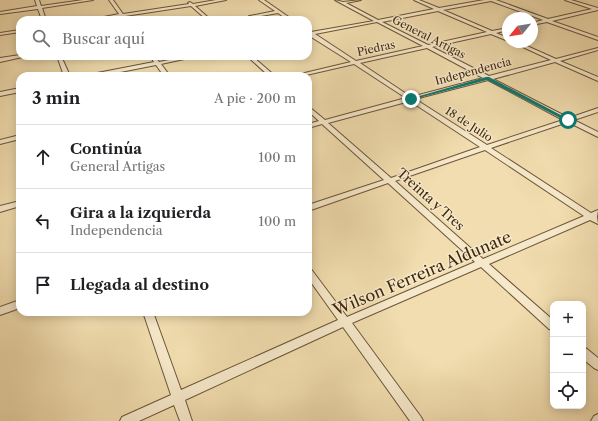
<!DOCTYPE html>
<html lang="es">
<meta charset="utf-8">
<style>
:root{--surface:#fff;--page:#f6f6f6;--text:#202124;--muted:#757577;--line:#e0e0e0}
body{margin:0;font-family:"Libre Caslon Text",serif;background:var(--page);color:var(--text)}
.controls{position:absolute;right:12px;bottom:12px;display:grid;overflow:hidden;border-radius:8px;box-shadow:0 2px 10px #0003}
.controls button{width:36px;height:36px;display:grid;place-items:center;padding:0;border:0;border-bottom:1px solid var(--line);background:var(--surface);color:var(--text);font:20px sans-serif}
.compass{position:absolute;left:502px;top:12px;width:36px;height:36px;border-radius:50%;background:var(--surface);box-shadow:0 2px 10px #0003;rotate:240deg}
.stop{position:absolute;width:12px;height:12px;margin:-9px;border:3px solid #0f766e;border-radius:50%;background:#fff}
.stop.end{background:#0f766e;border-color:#fff;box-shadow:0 1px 4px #0008}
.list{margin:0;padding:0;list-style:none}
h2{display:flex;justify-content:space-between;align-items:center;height:52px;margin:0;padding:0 16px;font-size:17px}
h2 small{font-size:13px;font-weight:400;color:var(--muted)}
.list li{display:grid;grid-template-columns:26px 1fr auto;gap:12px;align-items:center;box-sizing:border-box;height:64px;padding:0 16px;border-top:1px solid var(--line)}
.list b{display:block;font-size:15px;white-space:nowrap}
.list p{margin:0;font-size:13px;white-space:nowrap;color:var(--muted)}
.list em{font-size:13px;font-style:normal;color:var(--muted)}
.icon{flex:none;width:22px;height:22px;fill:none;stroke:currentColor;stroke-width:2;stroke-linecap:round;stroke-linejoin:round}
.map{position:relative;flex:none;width:598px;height:421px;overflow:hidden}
.search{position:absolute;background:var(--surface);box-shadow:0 2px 10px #0003;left:16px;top:16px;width:296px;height:44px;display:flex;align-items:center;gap:10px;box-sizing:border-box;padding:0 14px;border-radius:12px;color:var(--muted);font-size:15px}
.panel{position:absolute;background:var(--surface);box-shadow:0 2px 10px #0003;left:16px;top:72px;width:296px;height:244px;border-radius:12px}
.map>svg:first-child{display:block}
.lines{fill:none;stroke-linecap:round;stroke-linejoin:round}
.minor-casing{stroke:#6c5536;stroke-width:2}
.minor{fill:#f6e9cb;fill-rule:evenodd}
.route{fill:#0f766e}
.labels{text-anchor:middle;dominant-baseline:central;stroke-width:3;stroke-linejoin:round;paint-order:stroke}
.far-street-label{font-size:11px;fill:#40280d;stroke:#f6e9cb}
.street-label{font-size:13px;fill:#40280d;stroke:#f6e9cb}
.near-street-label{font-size:16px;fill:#40280d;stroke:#f6e9cb}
</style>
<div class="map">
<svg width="598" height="421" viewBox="0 0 598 421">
<rect width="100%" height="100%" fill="#f1ddaf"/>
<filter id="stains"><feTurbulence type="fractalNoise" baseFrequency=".005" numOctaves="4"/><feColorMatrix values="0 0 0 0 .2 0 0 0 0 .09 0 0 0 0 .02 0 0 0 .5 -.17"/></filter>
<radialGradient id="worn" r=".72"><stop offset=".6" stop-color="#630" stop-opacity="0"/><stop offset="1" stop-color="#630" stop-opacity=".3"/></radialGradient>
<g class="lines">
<!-- minor casing -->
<g class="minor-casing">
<g id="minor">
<polygon points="35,0 39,0 41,6 83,0 93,0 42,8 46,20 42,20 38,9 0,14 0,12 37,6"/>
<polygon points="109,0 113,0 123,14 189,4 188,3 190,2 193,4 216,0 226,0 195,6 211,20 207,20 191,6 125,16 126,18 124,19 121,17 99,20 89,20 119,14"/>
<polygon points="259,0 264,0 293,20 288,20 278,13 249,18 249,16 250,16 275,11"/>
<path d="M 335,0 L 343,2 L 361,0 L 346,3 L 378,20 L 434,9 L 414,0 L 419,0 L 439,8 L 484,0 L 496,0 L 548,19 L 592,9 L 565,0 L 571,0 L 598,8 L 598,10 L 552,21 L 598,37 L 598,40 L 547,22 L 532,25 L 532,23 L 543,20 L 491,1 L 443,10 L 492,31 L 508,28 L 508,30 L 496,33 L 508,38 L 508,41 L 491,34 L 432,47 L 489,76 L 551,60 L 512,42 L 518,42 L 556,59 L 598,48 L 598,50 L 560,61 L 598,77 L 598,81 L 555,62 L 493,79 L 569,118 L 598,108 L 598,112 L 574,120 L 598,132 L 598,137 L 568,122 L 491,148 L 591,213 L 598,210 L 597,217 L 598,224 L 590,220 L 489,264 L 553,320 L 553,330 L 549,329 L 481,267 L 352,323 L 421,417 L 423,421 L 410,421 L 343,327 L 185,400 L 192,421 L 180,421 L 174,405 L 139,421 L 120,421 L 122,417 L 171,395 L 143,312 L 153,312 L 181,390 L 338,320 L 308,278 L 308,268 L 311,269 L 347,317 L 475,262 L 388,183 L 308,211 L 308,205 L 384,180 L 322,124 L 308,128 L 308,124 L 319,121 L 308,111 L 308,106 L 325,120 L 406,98 L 354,64 L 302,76 L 292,76 L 351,62 L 308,35 L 308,31 L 311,32 L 374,21 ZM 438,11 L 487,32 L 428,45 L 382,22 ZM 377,22 L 423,46 L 356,61 L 315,34 ZM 427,48 L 483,78 L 411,97 L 360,63 ZM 488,80 L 563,120 L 487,145 L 415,99 ZM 410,101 L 480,147 L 391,178 L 328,123 ZM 485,150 L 584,216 L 483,259 L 395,181 Z"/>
<polygon points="20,30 20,32 0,35 0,33"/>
<polygon points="20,55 27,56 0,62 0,58"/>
<polygon points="57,56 61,56 70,76 64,76"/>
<polygon points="150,56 155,56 159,62 188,56 198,56 161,64 170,76 164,76 156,65 100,76 89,76 92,74 154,62"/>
<polygon points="247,56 252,56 275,76 269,76"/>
<polygon points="20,88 20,92 0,96 0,92"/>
<polygon points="20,135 20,139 0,144 0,140"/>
<polygon points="20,201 20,206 0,212 0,206"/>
<polygon points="20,300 20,308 0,315 0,307"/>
<polygon points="583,347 587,349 598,358 598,370 594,368 583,359"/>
<polygon points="598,414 598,421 591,421 594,416"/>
</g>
</g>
<!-- minor -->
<use href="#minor" class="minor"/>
</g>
<!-- route -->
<polygon class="route" points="486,77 489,77 570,120 566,121 487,80 411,100 409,99"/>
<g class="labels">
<!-- far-street labels -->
<g class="far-street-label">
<text transform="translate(429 37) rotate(27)">General Artigas</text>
<text transform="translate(376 48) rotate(-12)">Piedras</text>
<text transform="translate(473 71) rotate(-15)">Independencia</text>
<text transform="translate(469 124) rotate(33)">18 de Julio</text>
</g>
<!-- street labels -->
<g class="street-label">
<text transform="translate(431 199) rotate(42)">Treinta y Tres</text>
</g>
<!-- near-street labels -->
<g class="near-street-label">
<text transform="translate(422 273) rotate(-23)">Wilson Ferreira Aldunate</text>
</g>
</g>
<rect width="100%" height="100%" filter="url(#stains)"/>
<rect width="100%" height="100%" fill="url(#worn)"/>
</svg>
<div class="controls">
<button>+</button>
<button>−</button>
<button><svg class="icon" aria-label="locate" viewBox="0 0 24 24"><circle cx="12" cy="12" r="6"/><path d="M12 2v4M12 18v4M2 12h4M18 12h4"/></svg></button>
</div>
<svg class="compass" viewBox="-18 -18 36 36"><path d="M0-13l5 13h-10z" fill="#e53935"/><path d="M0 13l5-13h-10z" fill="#757577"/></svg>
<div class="stop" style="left:568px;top:120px"></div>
<div class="stop end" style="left:411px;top:99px"></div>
<div class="search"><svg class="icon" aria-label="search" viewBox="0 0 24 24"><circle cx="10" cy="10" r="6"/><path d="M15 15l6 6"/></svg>Buscar aquí</div>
<section class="panel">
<h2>3 min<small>A pie · 200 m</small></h2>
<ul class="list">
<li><svg class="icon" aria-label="ahead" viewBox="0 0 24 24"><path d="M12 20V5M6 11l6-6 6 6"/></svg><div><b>Continúa</b><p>General Artigas</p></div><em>100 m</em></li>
<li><svg class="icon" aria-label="left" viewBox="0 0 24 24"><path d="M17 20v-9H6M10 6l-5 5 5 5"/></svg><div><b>Gira a la izquierda</b><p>Independencia</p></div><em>100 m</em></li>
<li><svg class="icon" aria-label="arrive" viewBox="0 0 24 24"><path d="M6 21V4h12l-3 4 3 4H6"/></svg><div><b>Llegada al destino</b></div></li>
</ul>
</section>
</div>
